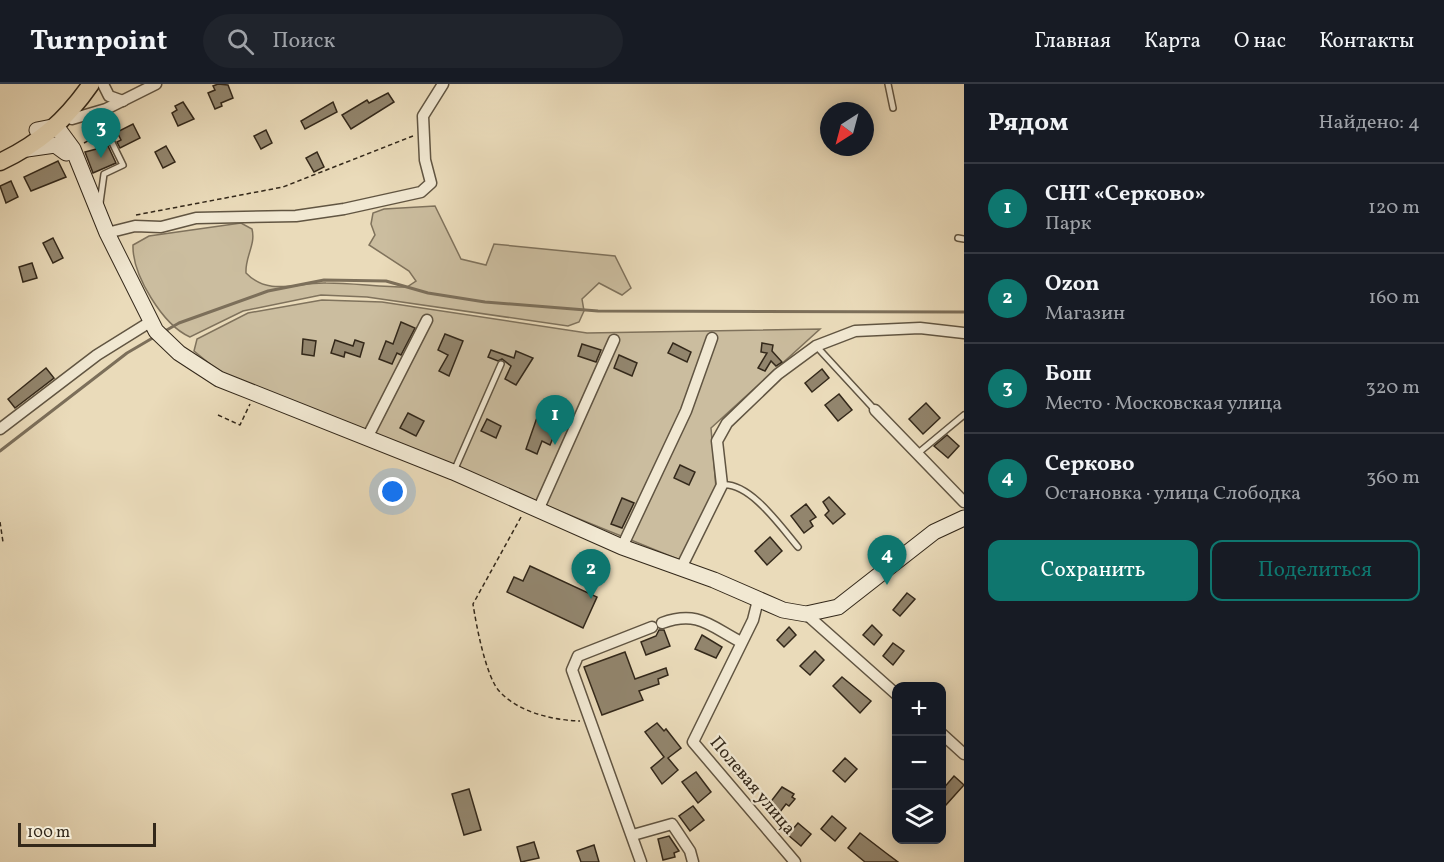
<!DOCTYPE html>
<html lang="ru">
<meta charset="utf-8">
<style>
:root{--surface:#171b24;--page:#20242c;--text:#f1f3f6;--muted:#9ea1a6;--line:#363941;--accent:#0f766e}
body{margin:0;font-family:Vollkorn,serif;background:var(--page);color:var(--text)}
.controls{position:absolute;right:18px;bottom:18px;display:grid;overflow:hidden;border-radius:12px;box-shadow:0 3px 15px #0003}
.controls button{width:54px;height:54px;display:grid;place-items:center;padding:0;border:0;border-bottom:2px solid var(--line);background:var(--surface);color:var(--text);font:30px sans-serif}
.compass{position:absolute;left:820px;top:18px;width:54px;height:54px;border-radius:50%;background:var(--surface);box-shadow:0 3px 15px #0003;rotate:216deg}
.scale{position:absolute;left:18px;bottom:15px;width:138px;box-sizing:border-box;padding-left:6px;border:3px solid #33281a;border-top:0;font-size:16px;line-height:21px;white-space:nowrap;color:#33281a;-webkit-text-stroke:4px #f1e8d2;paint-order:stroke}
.you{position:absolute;left:393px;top:408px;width:21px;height:21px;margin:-15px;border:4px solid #fff;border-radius:50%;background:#1a73e8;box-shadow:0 0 0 9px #1a73e833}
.badge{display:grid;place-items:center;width:39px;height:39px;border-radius:50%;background:var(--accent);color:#fff;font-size:20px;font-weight:700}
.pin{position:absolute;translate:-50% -50px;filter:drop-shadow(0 2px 3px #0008)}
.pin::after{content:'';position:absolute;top:32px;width:21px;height:18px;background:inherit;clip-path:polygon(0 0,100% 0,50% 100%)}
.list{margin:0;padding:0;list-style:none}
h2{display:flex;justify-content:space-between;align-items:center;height:78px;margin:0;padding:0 24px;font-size:26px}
h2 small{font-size:20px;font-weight:400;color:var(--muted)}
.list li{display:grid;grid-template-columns:39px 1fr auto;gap:18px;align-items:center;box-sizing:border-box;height:90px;padding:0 24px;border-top:2px solid var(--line)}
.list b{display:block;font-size:22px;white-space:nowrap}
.list p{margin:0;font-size:20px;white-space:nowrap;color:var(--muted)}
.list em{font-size:20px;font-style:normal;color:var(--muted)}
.actions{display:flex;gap:12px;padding:18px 24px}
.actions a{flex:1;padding:14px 0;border:2px solid var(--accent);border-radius:12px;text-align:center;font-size:21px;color:var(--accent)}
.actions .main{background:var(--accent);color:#fff}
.icon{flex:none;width:33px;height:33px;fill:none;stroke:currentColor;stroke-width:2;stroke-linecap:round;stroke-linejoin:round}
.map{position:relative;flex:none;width:964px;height:778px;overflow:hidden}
header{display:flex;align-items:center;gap:36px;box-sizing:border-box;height:84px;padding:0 30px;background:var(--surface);border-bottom:2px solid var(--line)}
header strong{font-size:28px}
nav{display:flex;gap:33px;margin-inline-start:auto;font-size:21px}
.search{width:420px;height:54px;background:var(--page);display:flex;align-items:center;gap:15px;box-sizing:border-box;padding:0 21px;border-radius:33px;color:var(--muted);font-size:22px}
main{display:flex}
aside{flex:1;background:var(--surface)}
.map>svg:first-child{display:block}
.green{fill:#cbbd9f;stroke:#7f725c;stroke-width:1.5}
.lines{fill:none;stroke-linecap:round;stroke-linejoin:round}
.stream{stroke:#7c6f5a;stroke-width:3}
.building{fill:#92856d;stroke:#33281a;stroke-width:1.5}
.service-casing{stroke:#615542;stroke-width:8}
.minor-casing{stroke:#615542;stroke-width:13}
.secondary-casing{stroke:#33281a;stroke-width:17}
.primary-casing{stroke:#33281a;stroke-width:19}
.path{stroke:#33281a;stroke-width:1.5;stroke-dasharray:4.5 3;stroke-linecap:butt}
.service{stroke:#f1e8d2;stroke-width:5}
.minor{stroke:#f1e8d2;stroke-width:10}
.secondary{stroke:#f1e8d2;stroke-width:15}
.primary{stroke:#eadbba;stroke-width:16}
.labels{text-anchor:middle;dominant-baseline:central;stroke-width:4.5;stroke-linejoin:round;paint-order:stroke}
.street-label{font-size:18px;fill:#33281a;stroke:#f1e8d2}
</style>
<header>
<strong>Turnpoint</strong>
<div class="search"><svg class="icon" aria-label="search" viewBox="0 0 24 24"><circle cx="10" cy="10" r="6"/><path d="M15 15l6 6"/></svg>Поиск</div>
<nav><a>Главная</a><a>Карта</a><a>О нас</a><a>Контакты</a></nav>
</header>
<main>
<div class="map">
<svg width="964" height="778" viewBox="0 0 964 778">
<rect width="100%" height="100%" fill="#eadbba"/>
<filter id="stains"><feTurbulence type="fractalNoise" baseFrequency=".00333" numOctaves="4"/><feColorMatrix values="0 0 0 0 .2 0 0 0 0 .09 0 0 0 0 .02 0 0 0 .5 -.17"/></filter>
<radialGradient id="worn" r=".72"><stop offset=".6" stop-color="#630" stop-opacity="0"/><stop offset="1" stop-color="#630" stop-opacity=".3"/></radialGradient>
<!-- green -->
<g class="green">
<path d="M 435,122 L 461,175 L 486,181 L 494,160 L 615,172 L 631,204 L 622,211 L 599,199 L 582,215 L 584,227 L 579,238 L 568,242 L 367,213 L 321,211 L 243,227 L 190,253 C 163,241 132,191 133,161 L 149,152 L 241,139 L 252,145 C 256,161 245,172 246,189 C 269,213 297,198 326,199 C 353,199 380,203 407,203 L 416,197 L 409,187 L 369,161 L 375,151 L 371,140 L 373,129 L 384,125 Z"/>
<polygon points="322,216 382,218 587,249 820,245 711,344 716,404 680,476 221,289 194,267 197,255 248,229"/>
</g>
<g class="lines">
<!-- stream -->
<g class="stream">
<polyline points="165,247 179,239 268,207 324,196 386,197 428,209 485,218 598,227 964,228"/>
<polyline points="0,367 127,269 156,252"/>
</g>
</g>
<!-- building -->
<g class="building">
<polygon points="218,0 228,1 233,14 221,19 222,22 215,25 208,9 215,6 213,2"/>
<polygon points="388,9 394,18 351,45 342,31 367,16 369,19"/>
<polygon points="183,18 194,35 178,42 172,29 177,26 175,22"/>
<polygon points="333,18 337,28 305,45 301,37"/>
<polygon points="133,40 140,54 120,64 117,58 121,56 117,48"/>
<polygon points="266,46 272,59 261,65 254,52"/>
<polygon points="108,62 116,79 93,89 85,68"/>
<polygon points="166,62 175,78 163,84 155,68"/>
<polygon points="317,68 324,83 314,88 306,74"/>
<polygon points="58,77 66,93 31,107 24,93"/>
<polygon points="11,97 18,113 6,119 0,102"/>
<polygon points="53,154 63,174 53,179 43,159"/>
<polygon points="32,179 37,194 23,198 19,183"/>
<polygon points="401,238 415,244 401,271 397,269 392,280 379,275 386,257 393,260"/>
<polygon points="445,250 463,257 449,292 439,287 448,271 438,266"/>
<polygon points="303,255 316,257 314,272 302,270"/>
<polygon points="335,256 353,262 355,256 364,259 360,273 345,268 344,273 331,269"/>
<polygon points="673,259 691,268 687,278 668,269"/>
<polygon points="762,259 773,261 772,267 782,278 776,282 771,277 765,287 758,284 767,269 761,268"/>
<polygon points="582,260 601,266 596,278 578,272"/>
<polygon points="491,266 514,274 516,267 533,274 516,301 505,295 511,282 502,275 498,277 488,273"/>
<polygon points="619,271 637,279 632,292 614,284"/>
<polygon points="46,284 54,294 15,324 8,315"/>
<polygon points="822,285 829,294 812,308 805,299"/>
<polygon points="839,310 852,326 838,337 825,321"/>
<polygon points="926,319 940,334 923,350 909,335"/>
<polygon points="541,322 556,328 551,339 558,342 550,361 542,357 537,370 526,365"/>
<polygon points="408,329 424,337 416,352 400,344"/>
<polygon points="487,335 501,342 496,354 481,347"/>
<polygon points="947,351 959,362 948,374 934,362"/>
<polygon points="680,381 695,388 689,401 674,394"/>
<polygon points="829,413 845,430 833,440 825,431 829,427 823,418"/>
<polygon points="622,414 634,419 622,444 611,440"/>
<polygon points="806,420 816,433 810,437 813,442 804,449 791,432"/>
<polygon points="770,453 782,467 767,481 755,467"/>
<polygon points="530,482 597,513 583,544 507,508 514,493 523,497"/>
<polygon points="907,509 915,515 900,532 893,526"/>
<polygon points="872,541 882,551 874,561 863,551"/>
<polygon points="789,543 796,551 784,563 777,556"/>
<polygon points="659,546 664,546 670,562 646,571 641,558 656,552"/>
<polygon points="702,551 722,563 716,574 695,565"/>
<polygon points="893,559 904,567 893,581 883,572"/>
<polygon points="815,567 824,576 810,591 800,582"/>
<polygon points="625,568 635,595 666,584 668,591 658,595 659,600 639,607 643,616 602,631 584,583"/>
<polygon points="842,593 871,617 860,629 833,602"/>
<polygon points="657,639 664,647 666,645 681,664 668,674 678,686 662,700 651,684 664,673 645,648"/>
<polygon points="845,674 857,685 845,698 833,687"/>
<polygon points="696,688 711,708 698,719 682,698"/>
<polygon points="954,692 964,701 945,722 942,718 942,706"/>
<polygon points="782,703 794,710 792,713 795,715 789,722 786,720 780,728 769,720"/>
<polygon points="469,705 481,746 464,751 452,710"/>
<polygon points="693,722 704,736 690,747 679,732"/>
<polygon points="832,732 846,744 835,757 821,745"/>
<polygon points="798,739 811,750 801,762 788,751"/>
<polygon points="860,749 886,769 898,778 865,778 848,764"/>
<polygon points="669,752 679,767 674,769 675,773 663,776 658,755"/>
<polygon points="534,758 539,774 521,778 517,763"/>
<polygon points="594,761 599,778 581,778 577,767"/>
</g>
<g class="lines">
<!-- service casing -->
<g class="service-casing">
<g id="service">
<polyline points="888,0 893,24"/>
<polyline points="97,28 123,81 104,90 100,119"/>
<polyline points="958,154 964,155"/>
<polyline points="817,263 875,326"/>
<polyline points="917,370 964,331"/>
<polyline points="454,387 501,280"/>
<path d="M 722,401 C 750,398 781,443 798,463"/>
</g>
</g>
<!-- minor casing -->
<g class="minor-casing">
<g id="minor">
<polyline points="103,0 109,12 123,17"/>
<polyline points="72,35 106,25 156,0"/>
<polyline points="107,149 135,142 161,143 196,134 296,132 344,125 421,108 431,99 425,76 423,32 443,0"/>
<polyline points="875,326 964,418"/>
<polyline points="0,345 97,271 150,238"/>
<polyline points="367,354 427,236"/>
<polyline points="539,424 614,256"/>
<polyline points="622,463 686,327 712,254"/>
<polyline points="681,484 722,401 717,357 727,339 778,290 816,262 855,247 920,244 964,249"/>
<polyline points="758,516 753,536 693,658 795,778"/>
<polyline points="806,530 896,610"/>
<path d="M 662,539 C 698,526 710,542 741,558"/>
<polyline points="942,650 964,670"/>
<polyline points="633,751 672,740 690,767 693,778"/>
<polyline points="641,778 572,586 578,572 652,543"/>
</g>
</g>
<!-- secondary casing -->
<g class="secondary-casing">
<g id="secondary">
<polyline points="37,46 52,43 59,46 73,65 107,149 156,247 179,269 219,295 453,388 622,463 714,496 783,526 806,530 838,523 934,448 964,434"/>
<polyline points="27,65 55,61 66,69"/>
</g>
</g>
<!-- primary casing -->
<g class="primary-casing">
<path id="primary" d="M 0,78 C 40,59 66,36 91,0"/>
</g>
<!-- path -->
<g class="path">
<polyline points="84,59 99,51"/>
<polyline points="136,131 283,103 413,52"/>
<polyline points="218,331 240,341 250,320"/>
<path d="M 521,433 L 473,520 C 476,540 486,594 500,608 C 520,629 553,636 580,637"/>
<polyline points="0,438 3,458"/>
</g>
<!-- service -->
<use href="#service" class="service"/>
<!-- minor -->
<use href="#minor" class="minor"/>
<!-- secondary -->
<use href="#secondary" class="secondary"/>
<!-- primary -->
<use href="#primary" class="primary"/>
</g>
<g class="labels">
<!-- street labels -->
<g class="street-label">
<text transform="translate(752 702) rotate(50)">Полевая улица</text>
</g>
</g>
<rect width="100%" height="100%" filter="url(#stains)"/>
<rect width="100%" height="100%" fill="url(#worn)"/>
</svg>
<div class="controls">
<button>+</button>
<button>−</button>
<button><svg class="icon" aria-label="layers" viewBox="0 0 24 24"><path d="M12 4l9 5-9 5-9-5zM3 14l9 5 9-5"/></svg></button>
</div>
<svg class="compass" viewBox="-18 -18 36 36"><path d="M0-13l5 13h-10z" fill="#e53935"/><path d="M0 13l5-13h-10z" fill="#9ea1a6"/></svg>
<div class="scale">100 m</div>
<div class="you"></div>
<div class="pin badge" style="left:555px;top:361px">1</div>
<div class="pin badge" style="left:591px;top:515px">2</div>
<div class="pin badge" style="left:101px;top:74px">3</div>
<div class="pin badge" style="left:887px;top:501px">4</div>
</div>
<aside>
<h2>Рядом<small>Найдено: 4</small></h2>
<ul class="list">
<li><span class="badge">1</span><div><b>СНТ «Серково»</b><p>Парк</p></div><em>120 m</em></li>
<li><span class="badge">2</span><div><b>Ozon</b><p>Магазин</p></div><em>160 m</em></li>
<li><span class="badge">3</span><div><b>Бош</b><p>Место · Московская улица</p></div><em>320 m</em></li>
<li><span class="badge">4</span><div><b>Серково</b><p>Остановка · улица Слободка</p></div><em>360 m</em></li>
</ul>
<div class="actions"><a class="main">Сохранить</a><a>Поделиться</a></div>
</aside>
</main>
